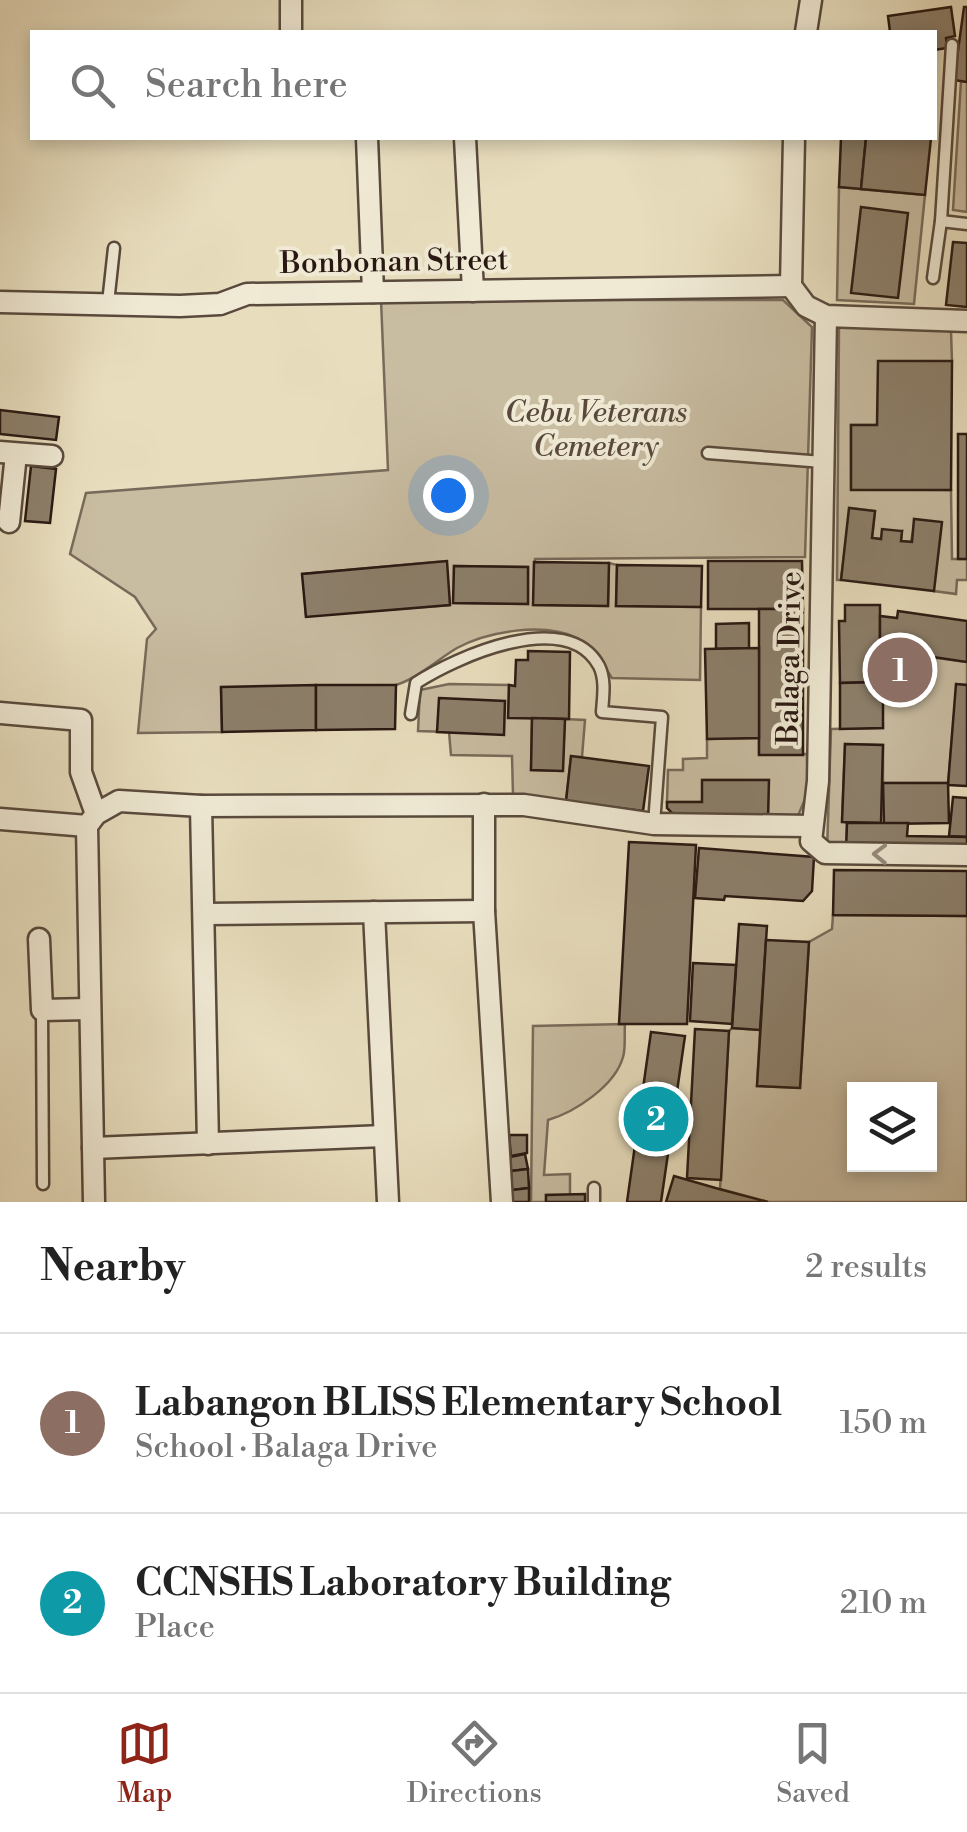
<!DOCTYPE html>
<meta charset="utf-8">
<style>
:root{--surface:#fff;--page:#f6f6f6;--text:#222;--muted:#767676;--line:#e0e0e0;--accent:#8f2418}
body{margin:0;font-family:"Libre Bodoni",serif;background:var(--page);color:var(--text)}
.controls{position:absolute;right:30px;bottom:30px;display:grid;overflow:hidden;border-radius:0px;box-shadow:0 5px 15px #0003}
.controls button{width:90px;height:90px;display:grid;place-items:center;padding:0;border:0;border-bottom:2px solid var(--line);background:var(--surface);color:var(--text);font:50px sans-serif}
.you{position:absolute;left:448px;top:495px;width:35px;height:35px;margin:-25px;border:8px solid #fff;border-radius:50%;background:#1a73e8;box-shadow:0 0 0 15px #1a73e833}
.badge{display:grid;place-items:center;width:65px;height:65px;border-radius:50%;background:var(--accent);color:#fff;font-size:32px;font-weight:700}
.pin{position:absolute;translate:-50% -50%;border:5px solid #fff;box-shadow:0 2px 10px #0006}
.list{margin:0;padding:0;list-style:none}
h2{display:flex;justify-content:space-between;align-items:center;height:130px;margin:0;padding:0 40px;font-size:42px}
h2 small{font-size:32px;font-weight:400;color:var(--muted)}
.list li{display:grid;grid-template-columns:65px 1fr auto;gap:30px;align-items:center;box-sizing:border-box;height:180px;padding:0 40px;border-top:2px solid var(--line)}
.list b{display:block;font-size:38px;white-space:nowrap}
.list p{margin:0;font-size:32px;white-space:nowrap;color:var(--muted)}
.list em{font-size:32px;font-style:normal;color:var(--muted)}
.icon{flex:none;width:55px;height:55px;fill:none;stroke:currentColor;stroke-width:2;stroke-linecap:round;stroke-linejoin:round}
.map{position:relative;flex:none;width:967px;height:1202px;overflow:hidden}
.search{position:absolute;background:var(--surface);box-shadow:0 5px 15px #0003;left:30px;right:30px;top:30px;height:110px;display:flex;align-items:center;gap:25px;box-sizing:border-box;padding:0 35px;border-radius:0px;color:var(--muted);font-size:38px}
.sheet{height:490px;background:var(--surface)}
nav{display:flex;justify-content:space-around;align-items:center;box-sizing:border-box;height:140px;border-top:2px solid var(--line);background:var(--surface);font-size:28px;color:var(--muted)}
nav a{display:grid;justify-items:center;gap:5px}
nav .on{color:var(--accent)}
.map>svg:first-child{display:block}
.green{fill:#c8bca1;stroke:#786a5a;stroke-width:2.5;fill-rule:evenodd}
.building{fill:#8c7f6b;stroke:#291812;stroke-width:2.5}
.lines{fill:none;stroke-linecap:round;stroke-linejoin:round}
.lane-casing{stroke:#594a3d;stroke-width:15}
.street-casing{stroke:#594a3d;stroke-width:25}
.lane{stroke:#f0ead5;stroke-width:10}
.street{stroke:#f0ead5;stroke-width:20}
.oneway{stroke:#968c7d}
.labels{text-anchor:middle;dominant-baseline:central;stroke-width:8;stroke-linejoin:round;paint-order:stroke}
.street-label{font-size:30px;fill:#291812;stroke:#f0ead5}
.park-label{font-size:30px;font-style:italic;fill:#59493d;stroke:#f0ead5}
</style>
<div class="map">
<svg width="967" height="1202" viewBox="0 0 967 1202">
<rect width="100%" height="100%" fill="#e8debe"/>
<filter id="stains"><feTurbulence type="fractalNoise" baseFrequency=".002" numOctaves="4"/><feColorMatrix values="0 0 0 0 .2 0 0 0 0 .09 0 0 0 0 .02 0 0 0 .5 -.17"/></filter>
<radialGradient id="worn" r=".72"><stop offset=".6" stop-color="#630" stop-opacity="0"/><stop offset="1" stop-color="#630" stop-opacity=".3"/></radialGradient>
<!-- green -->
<g class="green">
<polygon points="961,81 967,82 967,212 953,210"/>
<polygon points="839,187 925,195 914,304 837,300"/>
<path d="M 381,300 L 783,300 L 812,327 L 805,557 L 535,559 L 534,605 L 608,606 L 609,563 L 617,565 L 616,606 L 701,607 L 700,680 L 612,678 C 603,664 592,646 577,638 C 544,622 488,631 457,648 C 438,659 412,683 391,686 C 335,691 277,687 221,688 L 222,732 L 138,733 L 147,639 L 156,629 L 135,597 L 70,554 L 86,493 L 388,470 ZM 446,561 L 449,605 L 306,616 L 303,574 ZM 454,566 L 528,567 L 528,604 L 454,603 Z"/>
<polygon points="839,327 951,331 952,361 877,425 851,425 851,489 951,490 952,559 967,559 967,580 957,580 956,594 934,591 915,520 911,542 901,541 902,531 881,539 872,538 875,511 850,508 841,580 837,580"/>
<polygon points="880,646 892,647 893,652 967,662 967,685 957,684 948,783 883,783 883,745 845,744 842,821 847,823 846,851 827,851 831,729 883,728"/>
<polygon points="449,684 509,685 509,717 532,718 531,770 562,771 565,719 585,720 582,757 571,757 566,801 513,795 512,756 451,755 449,732 418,731 420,690"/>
<polygon points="759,738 759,754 807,754 808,792 797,818 768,818 768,780 703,780 702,802 667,802 668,770 683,770 683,759 707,758 707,739"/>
<path d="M 833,915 L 967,916 L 967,1202 L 768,1202 L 720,1189 L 729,1031 L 732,1028 L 760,1030 L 757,1086 L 800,1088 L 809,942 L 832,929 ZM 854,1090 L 930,1090 L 930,1164 L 854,1164 Z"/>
<path d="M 625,1024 C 624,1034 626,1048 623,1057 C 615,1086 575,1112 548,1120 L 544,1175 L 570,1174 L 570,1195 L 546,1195 L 546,1202 L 531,1202 L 533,1026 Z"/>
</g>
<!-- building -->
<g class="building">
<polygon points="951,7 955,36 946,38 947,48 934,50 934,32 890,32 888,16"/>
<polygon points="964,7 967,7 967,82 954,80"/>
<polygon points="841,138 866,138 861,189 839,187"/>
<polygon points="866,138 931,138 925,195 861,189"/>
<polygon points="861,207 908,213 898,298 851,293"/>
<polygon points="953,242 967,243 967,307 946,305"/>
<polygon points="878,361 952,361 951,490 851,490 851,425 877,425"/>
<polygon points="0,410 59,417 56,440 0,434"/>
<rect x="958" y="434" width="9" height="125"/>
<polygon points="31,466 56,469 50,523 25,521"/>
<polygon points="849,508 875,511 872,538 881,539 882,529 902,531 901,541 912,542 914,519 942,522 934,591 841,580"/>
<polygon points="447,561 450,605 306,617 302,574"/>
<polygon points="708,561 802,561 803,609 708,609"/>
<polygon points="534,562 609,563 608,606 533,605"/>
<polygon points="617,565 702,566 701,607 616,606"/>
<polygon points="454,566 528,567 528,604 453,603"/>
<polygon points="845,605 880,605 880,682 840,683 839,621 845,621"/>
<rect x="759" y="609" width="44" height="146"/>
<polygon points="898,611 967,621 967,662 892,651 892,647 880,646 880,616 897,618"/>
<polygon points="749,623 749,648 716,649 716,624"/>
<polygon points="759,648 759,738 707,739 705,649"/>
<polygon points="528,651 570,652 569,719 508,718 509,685 515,686 516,660 528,660"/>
<polygon points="883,682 883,728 840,729 840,683"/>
<polygon points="956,684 967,685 967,786 948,785"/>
<polygon points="316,685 316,730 222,732 221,687"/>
<polygon points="316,685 396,685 395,729 316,730"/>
<polygon points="439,698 505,701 504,735 437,732"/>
<polygon points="532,718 565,719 563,771 531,770"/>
<polygon points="845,744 883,745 881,823 842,822"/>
<polygon points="571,756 649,766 643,811 566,801"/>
<polygon points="702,780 769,780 768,818 677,818 667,808 667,802 702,802"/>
<polygon points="883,783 948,783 949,823 884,824"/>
<polygon points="953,797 967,798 967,837 949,836"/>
<polygon points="847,823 908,823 907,836 967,837 967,852 846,851"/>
<polygon points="629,842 696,845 687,1024 619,1024"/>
<polygon points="699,848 814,857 812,891 803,901 725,896 724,900 695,898"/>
<polygon points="834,870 967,871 967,916 833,915"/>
<polygon points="739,924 767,926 760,1030 732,1028"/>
<polygon points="766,940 809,942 800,1088 757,1086"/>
<polygon points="693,963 736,965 732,1024 690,1021"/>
<polygon points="695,1029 729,1031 721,1180 687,1178"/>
<polygon points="651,1032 685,1036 661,1202 627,1202"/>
<polygon points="509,1135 527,1135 527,1153 511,1156"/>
<polygon points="525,1154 528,1169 511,1171 510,1157"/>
<polygon points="528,1169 529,1188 512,1190 511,1171"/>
<polygon points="674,1176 719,1189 768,1202 666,1202"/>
<polygon points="529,1188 529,1202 512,1202 512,1190"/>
<polygon points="585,1194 585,1202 546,1202 546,1195"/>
</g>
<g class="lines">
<!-- lane casing -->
<g class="lane-casing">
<g id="lane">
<polyline points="941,221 967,224"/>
<polyline points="933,278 941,221 952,45"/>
<polyline points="108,303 114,248"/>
<polyline points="708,453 823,462"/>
<path d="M 411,714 L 416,683 C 456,657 567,607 599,666 C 606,680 603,697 602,712 L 662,717 L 654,824"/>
<polyline points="42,1011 43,1184"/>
<polyline points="594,1188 594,1202"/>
</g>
</g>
<!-- street casing -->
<g class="street-casing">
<g id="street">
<polyline points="291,32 291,0"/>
<polyline points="806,32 811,0"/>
<polyline points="367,138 373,292"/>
<polyline points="465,138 473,291"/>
<polyline points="794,138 791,286 806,306 826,316 967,321"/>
<polyline points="0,302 180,306 220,304 247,294 791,286"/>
<polyline points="826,316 818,781 811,841 825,853 967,855"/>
<polyline points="0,452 52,456"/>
<polyline points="9,522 16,454"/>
<polyline points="0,713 81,720 81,772 96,814"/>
<polyline points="484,804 484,911 502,1202"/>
<polyline points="201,806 208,1144"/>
<polyline points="0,819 87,826"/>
<polyline points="374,912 388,1202"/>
<polyline points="206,914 484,911"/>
<polyline points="39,939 42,1010 89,1009"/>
<polyline points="93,1148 384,1136"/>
<polyline points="94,1202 87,826 96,814 119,801 201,806 524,805 654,824 811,826"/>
</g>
</g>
<!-- lane -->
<use href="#lane" class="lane"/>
<!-- street -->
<use href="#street" class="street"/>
</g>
<!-- one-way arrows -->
<defs><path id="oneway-chevron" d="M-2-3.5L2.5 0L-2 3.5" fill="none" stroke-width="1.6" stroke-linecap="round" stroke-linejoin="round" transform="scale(2.5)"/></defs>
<use class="oneway" href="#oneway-chevron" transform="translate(880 854) rotate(-179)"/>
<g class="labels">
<!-- street labels -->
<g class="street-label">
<text transform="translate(394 262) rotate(-1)">Bonbonan Street</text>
<text transform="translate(790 658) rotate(-89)">Balaga Drive</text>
</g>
<!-- park labels -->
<g class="park-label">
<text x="596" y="413">Cebu Veterans<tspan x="596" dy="34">Cemetery</tspan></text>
</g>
</g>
<rect width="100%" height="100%" filter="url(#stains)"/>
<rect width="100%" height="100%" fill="url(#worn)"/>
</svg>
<div class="controls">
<button><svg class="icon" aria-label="layers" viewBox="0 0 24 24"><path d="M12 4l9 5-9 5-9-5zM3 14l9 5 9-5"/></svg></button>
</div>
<div class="you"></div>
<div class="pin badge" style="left:900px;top:670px;background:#8d6e63">1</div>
<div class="pin badge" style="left:656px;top:1119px;background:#0f9aa8">2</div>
<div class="search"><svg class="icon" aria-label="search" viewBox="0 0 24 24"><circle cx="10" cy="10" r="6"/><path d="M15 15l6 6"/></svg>Search here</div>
</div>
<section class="sheet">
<h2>Nearby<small>2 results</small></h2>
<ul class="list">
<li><span class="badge" style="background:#8d6e63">1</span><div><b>Labangon BLISS Elementary School</b><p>School · Balaga Drive</p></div><em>150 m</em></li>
<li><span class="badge" style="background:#0f9aa8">2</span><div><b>CCNSHS Laboratory Building</b><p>Place</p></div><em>210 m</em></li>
</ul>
</section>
<nav>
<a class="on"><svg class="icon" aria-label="map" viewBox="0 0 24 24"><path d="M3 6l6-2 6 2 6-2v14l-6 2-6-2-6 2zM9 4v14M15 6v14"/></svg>Map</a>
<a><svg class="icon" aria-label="directions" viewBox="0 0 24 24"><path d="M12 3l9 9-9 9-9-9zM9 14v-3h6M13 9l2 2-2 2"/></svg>Directions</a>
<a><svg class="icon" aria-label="saved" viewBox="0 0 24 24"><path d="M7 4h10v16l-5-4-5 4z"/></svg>Saved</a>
</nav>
